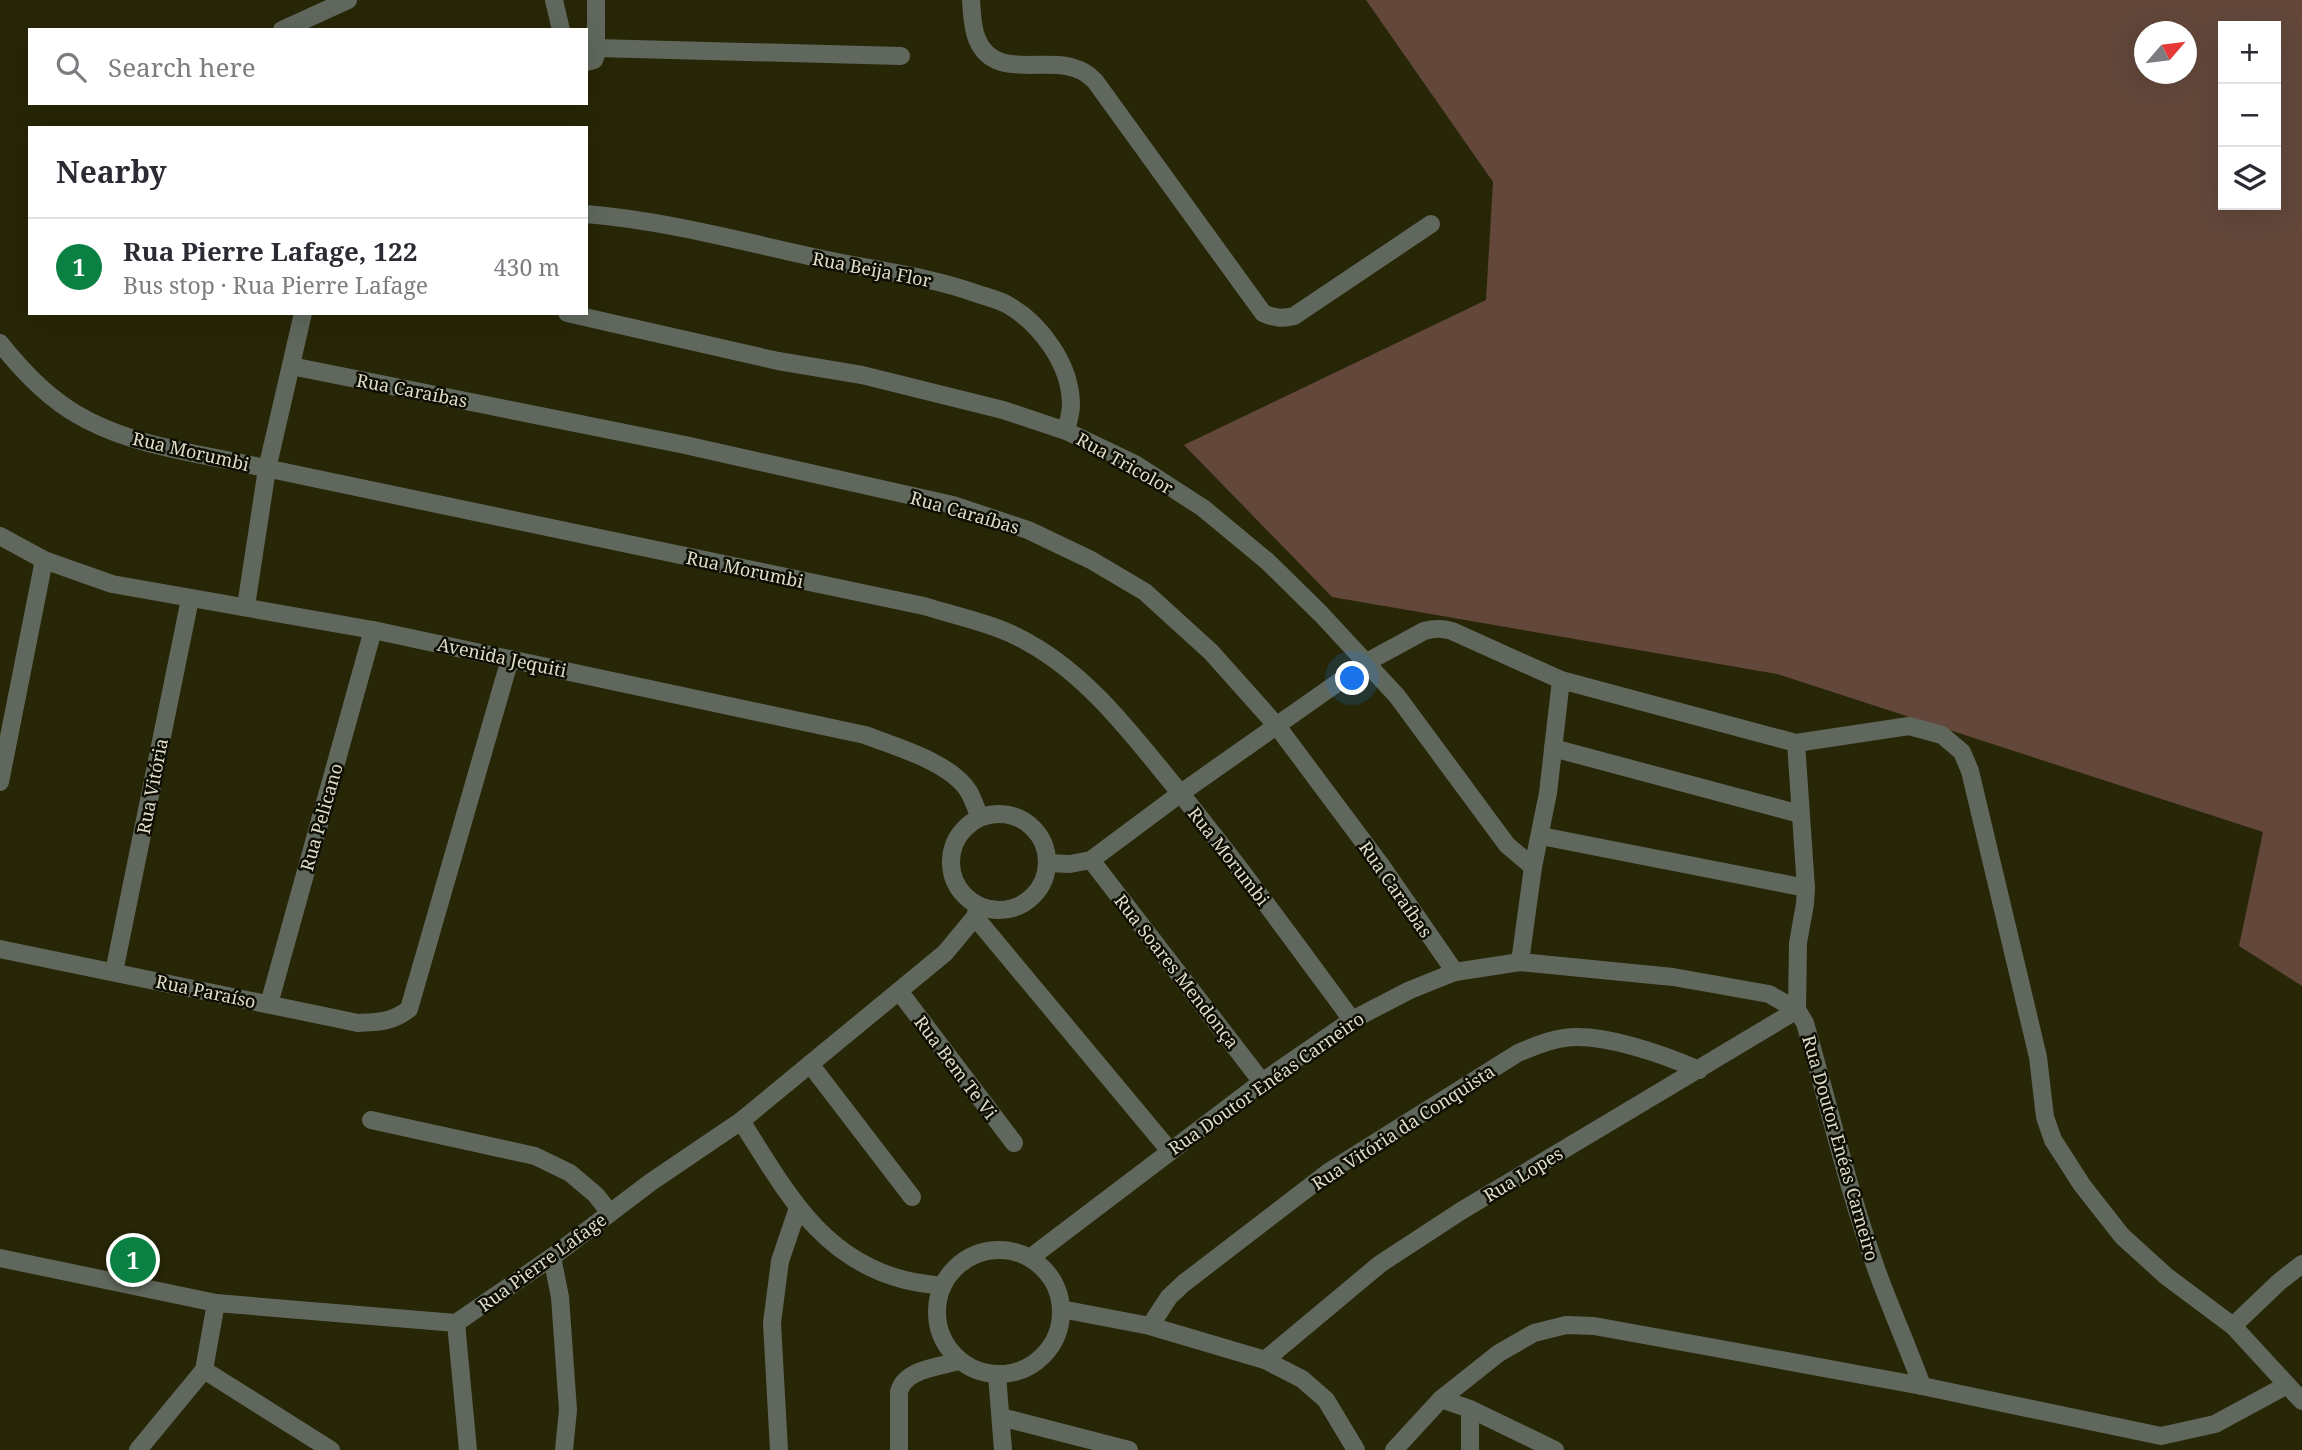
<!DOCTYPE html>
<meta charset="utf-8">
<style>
:root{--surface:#fff;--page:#f2f2f3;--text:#2b2b33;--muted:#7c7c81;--line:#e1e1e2;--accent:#0b8043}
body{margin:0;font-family:"Noto Serif",serif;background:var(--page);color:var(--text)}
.controls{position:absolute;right:21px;top:21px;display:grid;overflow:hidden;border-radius:0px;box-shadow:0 7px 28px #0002}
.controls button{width:63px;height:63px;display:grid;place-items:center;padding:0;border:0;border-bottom:2px solid var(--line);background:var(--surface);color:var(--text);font:35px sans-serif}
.compass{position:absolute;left:2134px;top:21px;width:63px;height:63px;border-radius:50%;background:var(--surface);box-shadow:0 7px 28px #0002;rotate:62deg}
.you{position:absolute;left:1353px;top:679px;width:24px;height:24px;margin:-18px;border:5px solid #fff;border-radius:50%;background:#1a73e8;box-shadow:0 0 0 10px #1a73e833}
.badge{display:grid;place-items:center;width:46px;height:46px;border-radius:50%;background:var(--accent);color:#fff;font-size:23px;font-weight:700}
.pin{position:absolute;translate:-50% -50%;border:4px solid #fff;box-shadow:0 2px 7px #0006}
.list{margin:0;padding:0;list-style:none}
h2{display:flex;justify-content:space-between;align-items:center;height:91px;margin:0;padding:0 28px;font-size:30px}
h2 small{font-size:23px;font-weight:400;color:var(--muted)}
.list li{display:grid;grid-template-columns:46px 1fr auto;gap:21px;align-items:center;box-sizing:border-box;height:98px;padding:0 28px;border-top:2px solid var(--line)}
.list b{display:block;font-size:26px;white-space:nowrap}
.list p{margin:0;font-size:23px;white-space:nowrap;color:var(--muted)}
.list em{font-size:23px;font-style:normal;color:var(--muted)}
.icon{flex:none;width:38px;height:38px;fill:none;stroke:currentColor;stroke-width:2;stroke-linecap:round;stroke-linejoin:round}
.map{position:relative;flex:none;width:2302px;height:1450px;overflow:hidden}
.search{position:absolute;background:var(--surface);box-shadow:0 7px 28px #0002;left:28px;top:28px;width:560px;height:77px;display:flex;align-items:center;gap:18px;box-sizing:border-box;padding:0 24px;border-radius:0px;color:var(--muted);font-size:26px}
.panel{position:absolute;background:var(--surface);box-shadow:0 7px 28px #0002;left:28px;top:126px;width:560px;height:189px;border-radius:0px}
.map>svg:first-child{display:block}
.forest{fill:#63473b;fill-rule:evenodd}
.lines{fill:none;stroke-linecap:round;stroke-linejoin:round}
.minor{stroke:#60685d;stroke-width:18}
.labels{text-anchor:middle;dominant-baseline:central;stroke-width:5;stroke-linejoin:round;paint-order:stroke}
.street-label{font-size:18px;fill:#ddddcb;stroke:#0f0e03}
</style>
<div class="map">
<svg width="2302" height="1450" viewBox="0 0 2302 1450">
<rect width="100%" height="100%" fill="#272606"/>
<!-- forest -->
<path class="forest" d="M 1366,0 L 2302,0 L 2302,986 L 2239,946 L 2263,832 L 1777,674 L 1332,597 L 1184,445 L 1486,300 L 1493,182 ZM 2223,26 L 2276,26 L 2276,205 L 2223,205 ZM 2144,32 L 2186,32 L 2186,74 L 2144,74 Z"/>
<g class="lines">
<!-- minor -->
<g class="minor">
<polyline points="554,0 561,30"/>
<path d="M 971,0 C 972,12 972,27 977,39 C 994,81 1044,56 1077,69 C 1084,71 1090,76 1095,81 L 1263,313 C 1274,318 1282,319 1294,316 L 1431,224"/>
<polyline points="282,30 348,0"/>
<polyline points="596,48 901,56"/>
<polyline points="586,62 594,60 596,55 596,0"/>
<path d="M 586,214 C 670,221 751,244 832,261 C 881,271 931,277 978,294 C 987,297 999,300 1008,305 C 1041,324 1071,365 1071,405 C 1071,413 1068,422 1066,431"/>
<polyline points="567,313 778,361 862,375 1003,410 1066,431 1135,464 1203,508 1267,561 1321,614 1397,696 1507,845 1533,867"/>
<path d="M 0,343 C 16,363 32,381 52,397 C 100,437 168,449 227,460 L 924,606 C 959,617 997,624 1029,643 C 1088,676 1130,732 1172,783 C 1235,860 1293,940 1352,1020"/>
<polyline points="291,366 685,445 953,505 1028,530 1091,560 1145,592 1211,652 1277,726 1383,868 1455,972"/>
<path d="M 0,536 L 44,560 L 112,584 L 373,630 L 865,735 C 896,747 951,762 969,792 C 973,799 976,809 980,817"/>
<polyline points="246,606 267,469 303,313"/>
<polyline points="1553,748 1800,814"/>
<polyline points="0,782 44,560"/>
<circle cx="999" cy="862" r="48"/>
<polyline points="1541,836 1806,888"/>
<polyline points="1091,860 1262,1082"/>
<path d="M 1047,863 L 1070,864 L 1091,860 L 1181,793 L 1367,662 L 1424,631 C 1435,628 1442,628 1452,631 L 1561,680 L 1796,743 L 1909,726 L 1942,735 L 1962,752 L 1970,771 L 2038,1057 L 2045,1117 L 2053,1140 L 2082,1185 L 2122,1236 L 2166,1276 L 2233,1326 L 2302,1401"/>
<polyline points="975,917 1170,1151"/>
<path d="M 0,949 L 358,1023 C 378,1022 393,1022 409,1009 L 510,659"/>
<polyline points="1520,962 1533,867 1548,793 1561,680"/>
<polyline points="114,972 190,599"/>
<polyline points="899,991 1014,1143"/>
<polyline points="269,1004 373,630"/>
<polyline points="810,1064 912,1197"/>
<polyline points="371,1120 535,1156 570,1173 596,1195 610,1213"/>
<path d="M 741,1121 C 785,1189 819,1258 905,1280 C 916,1283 929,1284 942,1286"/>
<circle cx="999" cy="1312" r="62"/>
<polyline points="552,1257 560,1297 568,1410 564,1450"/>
<polyline points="0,1258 216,1303 456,1323 552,1257 651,1182 741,1121 945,953 975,917 978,906"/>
<path d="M 1030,1258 L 1262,1082 L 1352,1020 L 1410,990 L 1455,972 L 1520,962 L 1673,977 L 1769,994 L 1797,1010 L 1805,1023 C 1829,1106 1848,1190 1877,1271 C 1891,1310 1908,1347 1922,1386"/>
<polyline points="1061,1309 1150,1326 1265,1360 1302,1379 1326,1400 1356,1450"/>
<polyline points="456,1323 468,1450"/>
<path d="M 1150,1326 L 1169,1297 L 1184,1283 L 1330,1171 L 1518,1053 C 1533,1047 1547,1040 1564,1038 C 1601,1032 1665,1055 1699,1070"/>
<polyline points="2233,1326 2279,1282 2302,1264"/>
<polyline points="1265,1360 1380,1264 1461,1211 1797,1010 1798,943 1805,904 1806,888 1796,743"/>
<polyline points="204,1370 331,1450"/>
<polyline points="997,1375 1003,1450"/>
<polyline points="1441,1399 1470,1409 1555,1450"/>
<polyline points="1470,1409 1470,1450"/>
<polyline points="1001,1417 1129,1450"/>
<polyline points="138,1450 204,1370 216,1303"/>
<polyline points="779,1450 772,1323 780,1261 798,1208"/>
<path d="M 899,1450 L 899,1392 C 904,1369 939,1367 959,1361"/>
<polyline points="1394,1450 1441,1399 1499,1353 1534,1333 1566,1325 1594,1326 1710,1347 1922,1386 2161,1436 2215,1424 2287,1385"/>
</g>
</g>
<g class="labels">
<!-- street labels -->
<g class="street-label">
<text transform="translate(872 269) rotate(11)">Rua Beija Flor</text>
<text transform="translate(412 390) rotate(11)">Rua Caraíbas</text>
<text transform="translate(191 451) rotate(13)">Rua Morumbi</text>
<text transform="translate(1125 463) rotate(29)">Rua Tricolor</text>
<text transform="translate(965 512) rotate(16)">Rua Caraíbas</text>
<text transform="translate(745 569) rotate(12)">Rua Morumbi</text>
<text transform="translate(502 657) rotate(12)">Avenida Jequiti</text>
<text transform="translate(152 786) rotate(-79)">Rua Vitória</text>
<text transform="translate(321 817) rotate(-74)">Rua Pelicano</text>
<text transform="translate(1229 856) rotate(52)">Rua Morumbi</text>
<text transform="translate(1396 889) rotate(55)">Rua Caraíbas</text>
<text transform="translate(1177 971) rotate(52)">Rua Soares Mendonça</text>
<text transform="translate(206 991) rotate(12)">Rua Paraíso</text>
<text transform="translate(956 1067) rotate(53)">Rua Bem Te Vi</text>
<text transform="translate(1266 1083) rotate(-35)">Rua Doutor Enéas Carneiro</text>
<text transform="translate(1403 1127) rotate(-33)">Rua Vitória da Conquista</text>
<text transform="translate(1841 1148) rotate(74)">Rua Doutor Enéas Carneiro</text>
<text transform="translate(1523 1174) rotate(-31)">Rua Lopes</text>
<text transform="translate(542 1262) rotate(-36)">Rua Pierre Lafage</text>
</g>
</g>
</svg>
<div class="controls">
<button>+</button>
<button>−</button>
<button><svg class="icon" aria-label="layers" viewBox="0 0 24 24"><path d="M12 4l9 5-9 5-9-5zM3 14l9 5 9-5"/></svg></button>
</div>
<svg class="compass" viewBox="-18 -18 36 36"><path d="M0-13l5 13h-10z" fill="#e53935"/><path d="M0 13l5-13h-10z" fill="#7c7c81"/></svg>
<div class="you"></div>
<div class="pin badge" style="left:133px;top:1260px">1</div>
<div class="search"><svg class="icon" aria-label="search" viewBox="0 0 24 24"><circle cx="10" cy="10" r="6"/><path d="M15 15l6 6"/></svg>Search here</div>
<section class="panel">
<h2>Nearby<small></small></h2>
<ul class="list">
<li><span class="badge">1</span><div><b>Rua Pierre Lafage, 122</b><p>Bus stop · Rua Pierre Lafage</p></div><em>430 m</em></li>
</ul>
</section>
</div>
